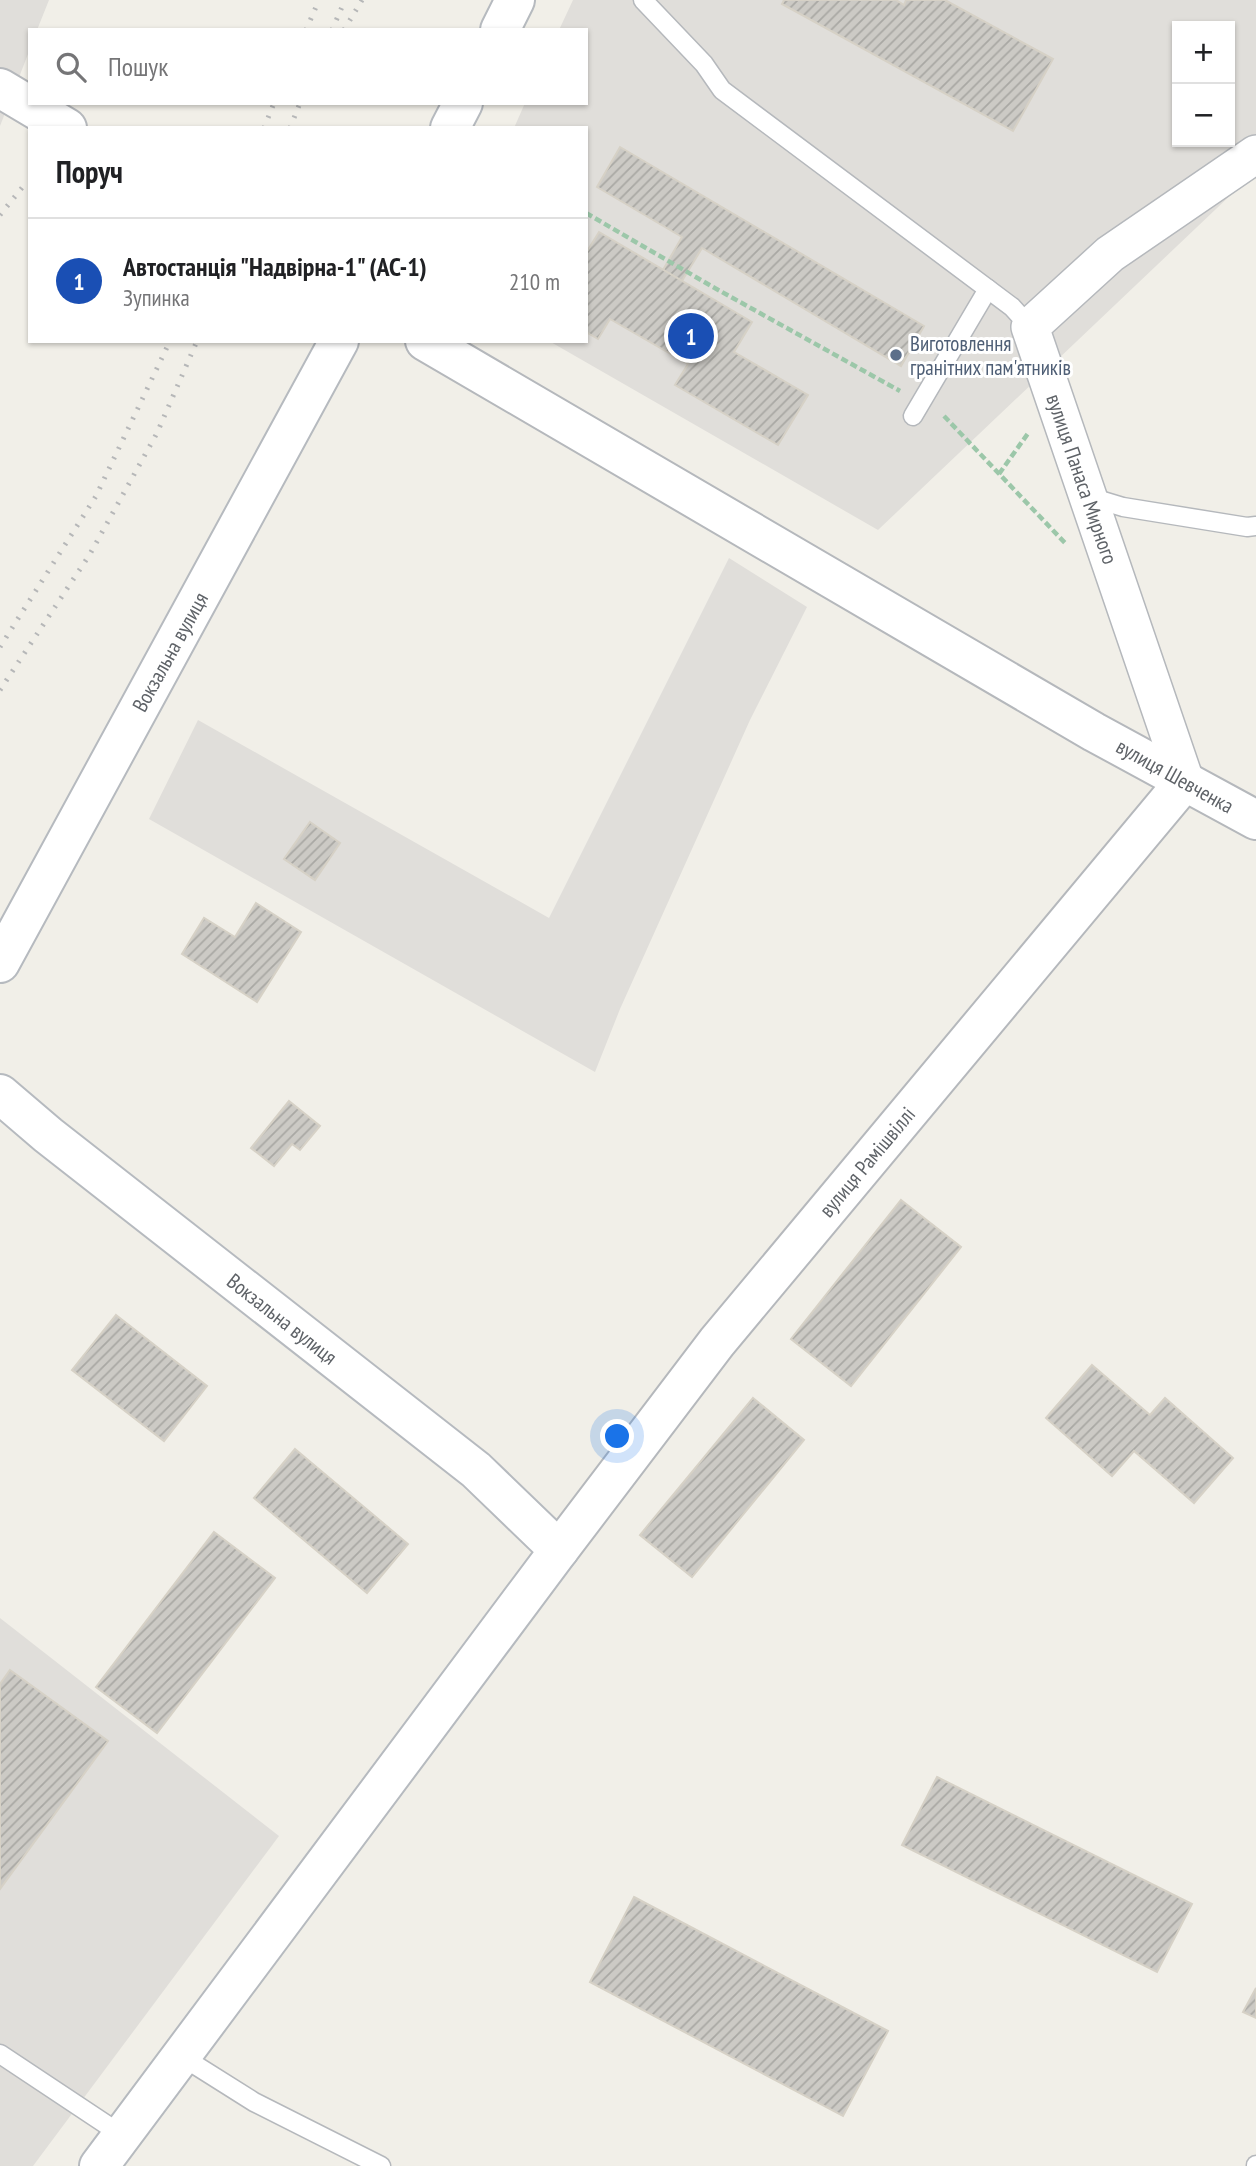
<!DOCTYPE html>
<html lang="uk">
<meta charset="utf-8">
<style>
:root{--surface:#fff;--page:#f6f6f6;--text:#202124;--muted:#757577;--line:#e0e0e0;--accent:#ea4335}
body{margin:0;font-family:"PT Sans Narrow",sans-serif;background:var(--page);color:var(--text)}
.controls{position:absolute;right:21px;top:21px;display:grid;overflow:hidden;border-radius:0px;box-shadow:0 2px 5px #0004}
.controls button{width:63px;height:63px;display:grid;place-items:center;padding:0;border:0;border-bottom:2px solid var(--line);background:var(--surface);color:var(--text);font:35px sans-serif}
.you{position:absolute;left:618px;top:1437px;width:24px;height:24px;margin:-18px;border:5px solid #fff;border-radius:50%;background:#1a73e8;box-shadow:0 0 0 10px #1a73e833}
.badge{display:grid;place-items:center;width:46px;height:46px;border-radius:50%;background:var(--accent);color:#fff;font-size:23px;font-weight:700}
.pin{position:absolute;translate:-50% -50%;border:4px solid #fff;box-shadow:0 2px 7px #0006}
.list{margin:0;padding:0;list-style:none}
h2{display:flex;justify-content:space-between;align-items:center;height:91px;margin:0;padding:0 28px;font-size:30px}
h2 small{font-size:23px;font-weight:400;color:var(--muted)}
.list li{display:grid;grid-template-columns:46px 1fr auto;gap:21px;align-items:center;box-sizing:border-box;height:126px;padding:0 28px;border-top:2px solid var(--line)}
.list b{display:block;font-size:26px;white-space:nowrap}
.list p{margin:0;font-size:23px;white-space:nowrap;color:var(--muted)}
.list em{font-size:23px;font-style:normal;color:var(--muted)}
.icon{flex:none;width:38px;height:38px;fill:none;stroke:currentColor;stroke-width:2;stroke-linecap:round;stroke-linejoin:round}
.map{position:relative;flex:none;width:1256px;height:2166px;overflow:hidden}
.search{position:absolute;background:var(--surface);box-shadow:0 2px 5px #0004;left:28px;top:28px;width:560px;height:77px;display:flex;align-items:center;gap:18px;box-sizing:border-box;padding:0 24px;border-radius:0px;color:var(--muted);font-size:26px}
.panel{position:absolute;background:var(--surface);box-shadow:0 2px 5px #0004;left:28px;top:126px;width:560px;height:217px;border-radius:0px}
.map>svg:first-child{display:block}
.industrial{fill:#e0deda;fill-rule:evenodd}
.building{fill:url(#building-hatch);stroke:#d6d1c6;stroke-width:2}
.lines{fill:none;stroke-linecap:round;stroke-linejoin:round}
.service-casing{stroke:#b5b8bc;stroke-width:21}
.minor-casing{stroke:#b5b8bc;stroke-width:40}
.tertiary-casing{stroke:#b5b8bc;stroke-width:42}
.secondary-casing{stroke:#b6babf;stroke-width:42}
.path{stroke:#9cc7a9;stroke-width:4.5;stroke-dasharray:7 3.5;stroke-linecap:butt}
.service{stroke:#fff;stroke-width:18}
.minor{stroke:#fff;stroke-width:37}
.tertiary{stroke:#fff;stroke-width:38}
.secondary{stroke:#fff;stroke-width:38}
.rail{stroke:#b6b7b8;stroke-width:5;stroke-dasharray:2 9;stroke-linecap:butt}
.service-dot{fill:#5c6f8a;stroke:#fff;stroke-width:2.5}
.labels{text-anchor:middle;dominant-baseline:central;stroke-width:6;stroke-linejoin:round;paint-order:stroke}
.service-label{font-size:21px;fill:#4e5e75;stroke:#fff;text-anchor:start}
.street-label{font-size:21px;fill:#5f6368;stroke:#fff}
</style>
<div class="map">
<svg width="1256" height="2166" viewBox="0 0 1256 2166">
<defs>
<pattern id="building-hatch" width="6" height="6" patternUnits="userSpaceOnUse" patternTransform="scale(1.75)"><rect width="6" height="6" fill="#cccac5"/><path d="M-1 1l2-2M0 6l6-6M5 7l2-2" fill="none" stroke="#a9a8a4"/></pattern>
</defs>
<rect width="100%" height="100%" fill="#f1efe8"/>
<!-- industrial -->
<g class="industrial">
<polygon points="0,0 49,0 37,30 30,30 30,49 0,126"/>
<path d="M 573,0 L 1256,0 L 1256,171 L 878,530 L 549,341 L 586,341 L 586,128 L 514,128 L 525,103 L 586,103 L 586,30 L 559,30 ZM 1177,26 L 1230,26 L 1230,142 L 1177,142 Z"/>
<polygon points="729,558 807,607 750,720 620,1009 595,1072 149,819 198,720 549,918"/>
<polygon points="0,1618 279,1836 33,2166 0,2166"/>
</g>
<!-- building -->
<g class="building">
<polygon points="784,0 896,0 904,5 906,0 945,0 1053,59 1013,131 782,4"/>
<polygon points="620,147 924,326 901,366 702,248 682,281 663,270 682,237 597,187"/>
<polygon points="599,232 752,322 734,352 808,395 778,445 675,385 688,364 610,319 598,339 586,332 586,253"/>
<polygon points="310,822 340,843 315,880 284,859"/>
<polygon points="256,903 301,932 257,1002 182,954 204,918 235,937"/>
<polygon points="289,1101 320,1126 300,1150 292,1144 274,1166 251,1148"/>
<polygon points="901,1200 961,1247 851,1386 791,1339"/>
<polygon points="116,1315 207,1386 164,1441 72,1370"/>
<polygon points="1092,1365 1150,1415 1165,1398 1233,1458 1194,1503 1134,1451 1112,1476 1046,1418"/>
<polygon points="753,1398 804,1440 692,1577 640,1535"/>
<polygon points="295,1449 408,1544 367,1593 254,1498"/>
<polygon points="214,1532 275,1578 157,1733 96,1687"/>
<polygon points="10,1670 108,1741 0,1889 0,1684"/>
<polygon points="937,1777 1192,1904 1157,1972 902,1845"/>
<polygon points="634,1897 888,2031 843,2116 590,1982"/>
<polygon points="1256,1988 1256,2018 1243,2012"/>
</g>
<g class="lines">
<!-- service casing -->
<g class="service-casing">
<g id="service">
<polyline points="643,0 704,64 722,90 1012,307 1030,327"/>
<polyline points="913,416 988,289"/>
<polyline points="1090,497 1123,507 1247,527 1256,526"/>
<polyline points="0,2054 122,2135"/>
<polyline points="181,2056 254,2102 381,2166"/>
<polyline points="1256,2166 1256,2165"/>
</g>
</g>
<!-- minor casing -->
<g class="minor-casing">
<polyline id="minor" points="1185,781 1030,327 1110,254 1256,154"/>
</g>
<!-- tertiary casing -->
<g class="tertiary-casing">
<g id="tertiary">
<polyline points="0,88 67,128"/>
<polyline points="425,341 1094,732 1256,820"/>
<polyline points="559,1550 717,1342 1185,781"/>
</g>
</g>
<!-- secondary casing -->
<g class="secondary-casing">
<g id="secondary">
<polyline points="500,30 515,0"/>
<polyline points="450,128 463,103"/>
<polyline points="0,963 339,341"/>
<polyline points="0,1094 48,1135 476,1470 559,1550 99,2166"/>
</g>
</g>
<!-- path -->
<g class="path">
<polyline points="586,213 713,287 900,391"/>
<polyline points="944,416 1066,544"/>
<polyline points="999,474 1029,432"/>
</g>
<!-- service -->
<use href="#service" class="service"/>
<!-- minor -->
<use href="#minor" class="minor"/>
<!-- tertiary -->
<use href="#tertiary" class="tertiary"/>
<!-- secondary -->
<use href="#secondary" class="secondary"/>
<!-- rail -->
<g class="rail">
<polyline points="306,30 319,0"/>
<polyline points="332,30 345,0"/>
<polyline points="344,30 362,0"/>
<polyline points="264,128 274,103"/>
<polyline points="290,128 300,103"/>
<polyline points="0,215 25,184"/>
<polyline points="0,647 96,496 170,341"/>
<polyline points="0,690 90,554 157,433 197,341"/>
</g>
</g>
<!-- markers -->
<circle class="service-dot" cx="896" cy="355" r="7"/>
<g class="labels">
<!-- service labels -->
<g class="service-label">
<text x="910" y="343">Виготовлення<tspan x="910" dy="24">гранітних пам'ятників</tspan></text>
</g>
<!-- street labels -->
<g class="street-label">
<text transform="translate(1082 479) rotate(71)">вулиця Панаса Мирного</text>
<text transform="translate(170 652) rotate(-61)">Вокзальна вулиця</text>
<text transform="translate(1175 776) rotate(29)">вулиця Шевченка</text>
<text transform="translate(867 1162) rotate(-50)">вулиця Рамішвіллі</text>
<text transform="translate(282 1319) rotate(38)">Вокзальна вулиця</text>
</g>
</g>
</svg>
<div class="controls">
<button>+</button>
<button>−</button>
</div>
<div class="you"></div>
<div class="pin badge" style="left:691px;top:336px;background:#1a4fb4">1</div>
<div class="search"><svg class="icon" aria-label="search" viewBox="0 0 24 24"><circle cx="10" cy="10" r="6"/><path d="M15 15l6 6"/></svg>Пошук</div>
<section class="panel">
<h2>Поруч<small></small></h2>
<ul class="list">
<li><span class="badge" style="background:#1a4fb4">1</span><div><b>Автостанція &quot;Надвірна-1&quot; (АС-1)</b><p>Зупинка</p></div><em>210 m</em></li>
</ul>
</section>
</div>
